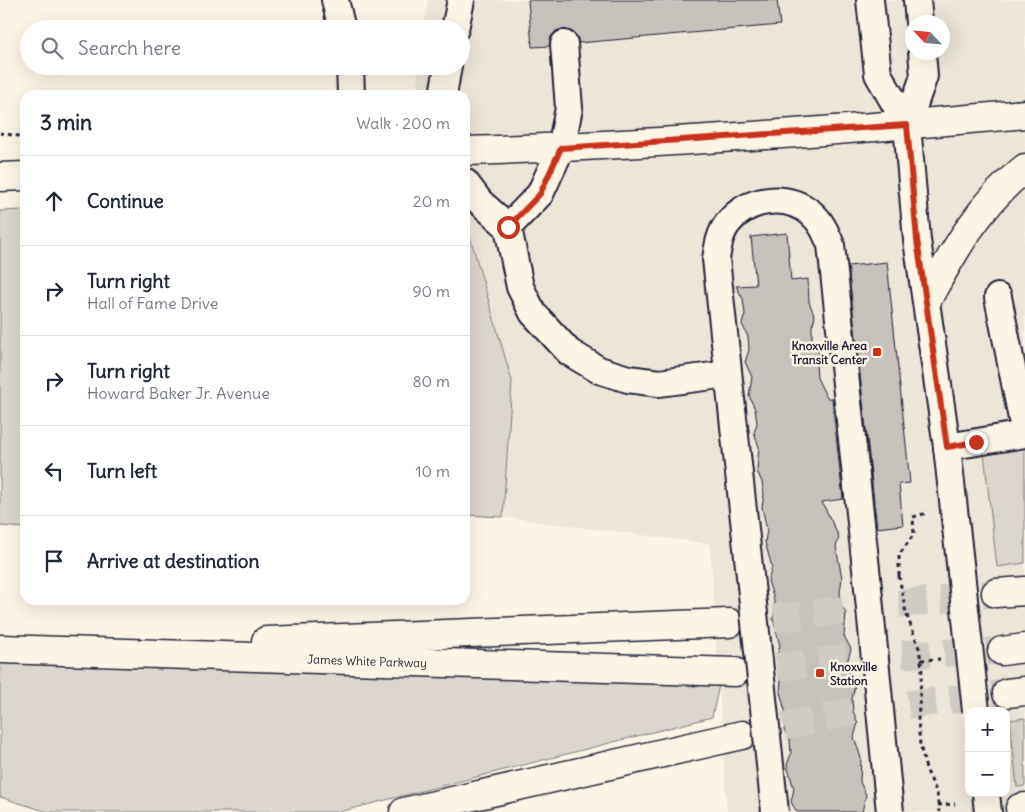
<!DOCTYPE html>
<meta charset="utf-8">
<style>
:root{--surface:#fff;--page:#f2f2f3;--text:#1f2937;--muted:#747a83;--line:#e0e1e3}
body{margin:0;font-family:Delius,sans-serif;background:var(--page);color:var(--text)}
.controls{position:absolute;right:15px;bottom:15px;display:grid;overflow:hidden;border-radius:10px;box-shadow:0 5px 20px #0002}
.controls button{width:45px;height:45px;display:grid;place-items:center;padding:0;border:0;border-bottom:1px solid var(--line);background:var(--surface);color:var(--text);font:25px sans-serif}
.compass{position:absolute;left:905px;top:15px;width:45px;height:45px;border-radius:50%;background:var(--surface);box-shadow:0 5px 20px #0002;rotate:296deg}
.stop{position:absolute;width:15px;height:15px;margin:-11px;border:4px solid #c8321e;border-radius:50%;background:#fff}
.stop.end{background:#c8321e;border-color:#fff;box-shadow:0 1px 5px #0008}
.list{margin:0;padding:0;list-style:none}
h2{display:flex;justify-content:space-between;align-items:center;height:65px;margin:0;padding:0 20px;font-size:21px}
h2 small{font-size:16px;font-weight:400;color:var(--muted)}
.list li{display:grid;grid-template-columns:32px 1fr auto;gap:15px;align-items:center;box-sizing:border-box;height:90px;padding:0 20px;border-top:1px solid var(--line)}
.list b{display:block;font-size:19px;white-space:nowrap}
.list p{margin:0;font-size:16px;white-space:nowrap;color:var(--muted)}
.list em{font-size:16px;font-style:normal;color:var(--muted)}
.icon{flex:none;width:28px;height:28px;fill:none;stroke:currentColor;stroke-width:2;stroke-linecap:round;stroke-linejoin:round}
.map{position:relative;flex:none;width:1025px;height:812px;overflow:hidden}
.search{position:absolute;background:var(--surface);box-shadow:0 5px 20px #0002;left:20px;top:20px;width:450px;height:55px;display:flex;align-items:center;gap:12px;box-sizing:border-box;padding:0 18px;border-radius:28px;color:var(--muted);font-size:19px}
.panel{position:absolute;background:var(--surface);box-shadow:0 5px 20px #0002;left:20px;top:90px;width:450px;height:515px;border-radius:15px}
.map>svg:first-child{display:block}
.built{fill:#ece5d8;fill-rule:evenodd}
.green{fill:#dcd6cc;stroke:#7f7c84}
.building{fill:#c6c1bb;stroke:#22223b}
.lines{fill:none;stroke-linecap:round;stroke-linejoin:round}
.highway-tunnel{stroke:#d0cbc3;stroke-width:28;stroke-dasharray:28 14;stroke-linecap:butt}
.minor-casing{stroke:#22223b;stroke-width:30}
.major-casing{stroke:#22223b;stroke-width:31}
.highway-casing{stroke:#22223b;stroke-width:31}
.path{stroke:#22223b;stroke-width:3;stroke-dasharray:4 4;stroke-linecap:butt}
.minor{stroke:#fcf5e5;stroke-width:26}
.major{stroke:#fcf5e5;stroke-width:28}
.highway{stroke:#fcf5e5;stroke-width:28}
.minor-bridge-casing{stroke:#22223b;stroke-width:30;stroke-linecap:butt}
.path-bridge{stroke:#22223b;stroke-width:3;stroke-dasharray:4 4;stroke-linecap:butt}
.minor-bridge{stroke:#fcf5e5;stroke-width:26}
.route{stroke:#c8321e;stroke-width:6}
.poi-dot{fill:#c8321e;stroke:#fcf5e5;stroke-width:2}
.labels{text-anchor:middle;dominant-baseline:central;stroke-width:5;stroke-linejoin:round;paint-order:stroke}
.poi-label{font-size:12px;font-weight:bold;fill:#22223b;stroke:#fcf5e5;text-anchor:end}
.street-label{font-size:12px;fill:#22223b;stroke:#fcf5e5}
</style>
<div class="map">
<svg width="1025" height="812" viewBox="0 0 1025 812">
<rect width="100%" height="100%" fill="#fcf5e5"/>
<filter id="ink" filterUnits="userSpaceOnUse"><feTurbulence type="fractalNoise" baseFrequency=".02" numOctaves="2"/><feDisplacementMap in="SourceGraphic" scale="10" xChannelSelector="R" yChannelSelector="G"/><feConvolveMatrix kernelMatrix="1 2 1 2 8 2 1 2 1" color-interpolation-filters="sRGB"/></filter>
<g filter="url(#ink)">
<!-- built -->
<path class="built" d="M 428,0 L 1025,0 L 1025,812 L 727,812 L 710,544 L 503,517 L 512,381 L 468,230 L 465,229 L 465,95 L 416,95 L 419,66 L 461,66 L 461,29 L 424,29 ZM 912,22 L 942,22 L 942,52 L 912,52 ZM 969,711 L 1006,711 L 1006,793 L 969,793 Z"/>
<!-- green -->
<g class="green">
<polygon points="25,210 25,528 0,526 0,211"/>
<polygon points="465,229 468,230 512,381 503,517 465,515"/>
<polygon points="1025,446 1025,563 997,567 984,454"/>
<polygon points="0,660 719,685 712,717 339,812 48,812 0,797"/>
<polygon points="1025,718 1025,786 1017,787 1010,720"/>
</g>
<!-- building -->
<g class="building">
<polygon points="528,0 777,0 780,25 579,43 577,36 571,31 562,29 556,31 551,37 549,46 532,47"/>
<polygon points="787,233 791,281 808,279 809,302 815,317 812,326 812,338 819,353 816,363 817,378 827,398 832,398 843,499 822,502 839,537 836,547 842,578 840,592 841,605 846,613 844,636 851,649 847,663 849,674 855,685 852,699 853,711 858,723 854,737 861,758 860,782 866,795 862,812 797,812 791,802 794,789 787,765 791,754 790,740 784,730 787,718 780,692 782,669 776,658 780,646 773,619 775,606 773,596 768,581 772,567 765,542 767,530 762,507 764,494 762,482 757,471 759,447 754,433 757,423 755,409 749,396 752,377 745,362 749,350 748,337 742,324 745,314 743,299 736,286 756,285 751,237"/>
<polygon points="887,262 910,483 899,484 903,525 877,528 848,266"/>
</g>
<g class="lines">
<!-- highway-tunnel -->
<g class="highway-tunnel">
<polyline points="732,623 996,593"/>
<polyline points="735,672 877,655 1002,651"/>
<polyline points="743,735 854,711 1007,693"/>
</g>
<!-- minor casing -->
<g class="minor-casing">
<g id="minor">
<polyline points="335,0 342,29"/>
<polyline points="870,0 878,74 907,125 917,240 947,447 961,572"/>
<polyline points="917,0 919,22"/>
<polyline points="455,29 461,0"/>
<polyline points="350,66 351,95"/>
<polyline points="443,95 448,66"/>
<polyline points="907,125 924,76 922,52"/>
<polyline points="465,182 480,202 508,227 520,287 533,313 569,352 599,370 628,379 659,383 728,374"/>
<polyline points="508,227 540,194 561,148 569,108 564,44"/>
<polyline points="998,297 1025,434"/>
<polyline points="947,447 1025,434"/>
<path d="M 751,585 L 716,259 C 718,246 720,233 728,223 C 748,198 786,193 811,213 C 821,221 826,233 831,245 L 867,578"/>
<polyline points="986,793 988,812"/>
</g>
</g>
<!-- major casing -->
<g class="major-casing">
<g id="major">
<path d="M 465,151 C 652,145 839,131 1025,114"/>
<polyline points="0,177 25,176"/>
<path d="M 927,300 C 954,250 980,204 1025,168"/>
</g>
</g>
<!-- highway casing -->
<g class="highway-casing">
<g id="highway">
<polyline points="996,593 1025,591"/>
<polyline points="266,641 729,623"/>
<polyline points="0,649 735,672"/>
<polyline points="1002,651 1025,648"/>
<polyline points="1007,693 1025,691"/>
<polyline points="1020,808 1025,807"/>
<polyline points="404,812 742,735"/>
</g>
</g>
<!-- path -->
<g class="path">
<polyline points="0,133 25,137"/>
<polyline points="899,576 899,555 914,534 913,517 927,513"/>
<polyline points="921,660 940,659"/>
<polyline points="938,805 955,804"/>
</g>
<!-- minor -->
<use href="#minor" class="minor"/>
<!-- major -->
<use href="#major" class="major"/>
<!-- highway -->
<use href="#highway" class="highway"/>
<!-- minor-bridge casing -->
<g class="minor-bridge-casing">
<g id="minor-bridge">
<polyline points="961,572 976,711"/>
<polyline points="867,578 890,812"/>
<polyline points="751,585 775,812"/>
</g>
</g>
<!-- path-bridge -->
<polyline class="path-bridge" points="899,576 906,613 919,648 922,668 918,720 920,745 926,769 937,793 939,812"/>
<!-- minor-bridge -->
<use href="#minor-bridge" class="minor-bridge"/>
</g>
</g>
<g class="lines" filter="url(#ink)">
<!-- route -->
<polyline class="route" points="508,227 540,194 561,148 907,125 917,240 947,447 976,442"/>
</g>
<!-- markers -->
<g class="poi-dot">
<rect x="872" y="347" width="10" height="10" rx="2.5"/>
<rect x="815" y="668" width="10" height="10" rx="2.5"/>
</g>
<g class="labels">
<!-- poi labels -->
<g class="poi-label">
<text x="867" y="345">Knoxville Area<tspan x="867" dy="14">Transit Center</tspan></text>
<text x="830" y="666" text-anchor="start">Knoxville<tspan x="830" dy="14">Station</tspan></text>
</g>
<!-- street labels -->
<g class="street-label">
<text transform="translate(367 661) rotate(2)">James White Parkway</text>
</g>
</g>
</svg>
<div class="controls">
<button>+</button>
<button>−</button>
</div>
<svg class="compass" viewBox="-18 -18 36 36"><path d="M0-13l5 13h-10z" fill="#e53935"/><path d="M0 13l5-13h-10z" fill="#747a83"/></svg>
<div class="stop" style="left:508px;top:227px"></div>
<div class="stop end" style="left:976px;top:442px"></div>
<div class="search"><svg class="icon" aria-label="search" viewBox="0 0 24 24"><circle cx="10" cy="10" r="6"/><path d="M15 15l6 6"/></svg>Search here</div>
<section class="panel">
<h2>3 min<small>Walk · 200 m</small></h2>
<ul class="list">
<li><svg class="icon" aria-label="ahead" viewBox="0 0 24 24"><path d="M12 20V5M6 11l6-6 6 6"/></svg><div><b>Continue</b></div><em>20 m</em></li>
<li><svg class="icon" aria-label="right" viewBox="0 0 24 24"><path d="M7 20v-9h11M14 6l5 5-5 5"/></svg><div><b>Turn right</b><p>Hall of Fame Drive</p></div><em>90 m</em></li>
<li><svg class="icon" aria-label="right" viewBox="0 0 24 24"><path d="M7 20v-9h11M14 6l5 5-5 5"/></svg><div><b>Turn right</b><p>Howard Baker Jr. Avenue</p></div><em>80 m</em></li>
<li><svg class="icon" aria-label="left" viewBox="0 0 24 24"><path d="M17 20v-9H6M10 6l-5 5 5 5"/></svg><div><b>Turn left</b></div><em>10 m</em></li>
<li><svg class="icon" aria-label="arrive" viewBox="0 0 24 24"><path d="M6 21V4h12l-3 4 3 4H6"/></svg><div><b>Arrive at destination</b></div></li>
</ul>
</section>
</div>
